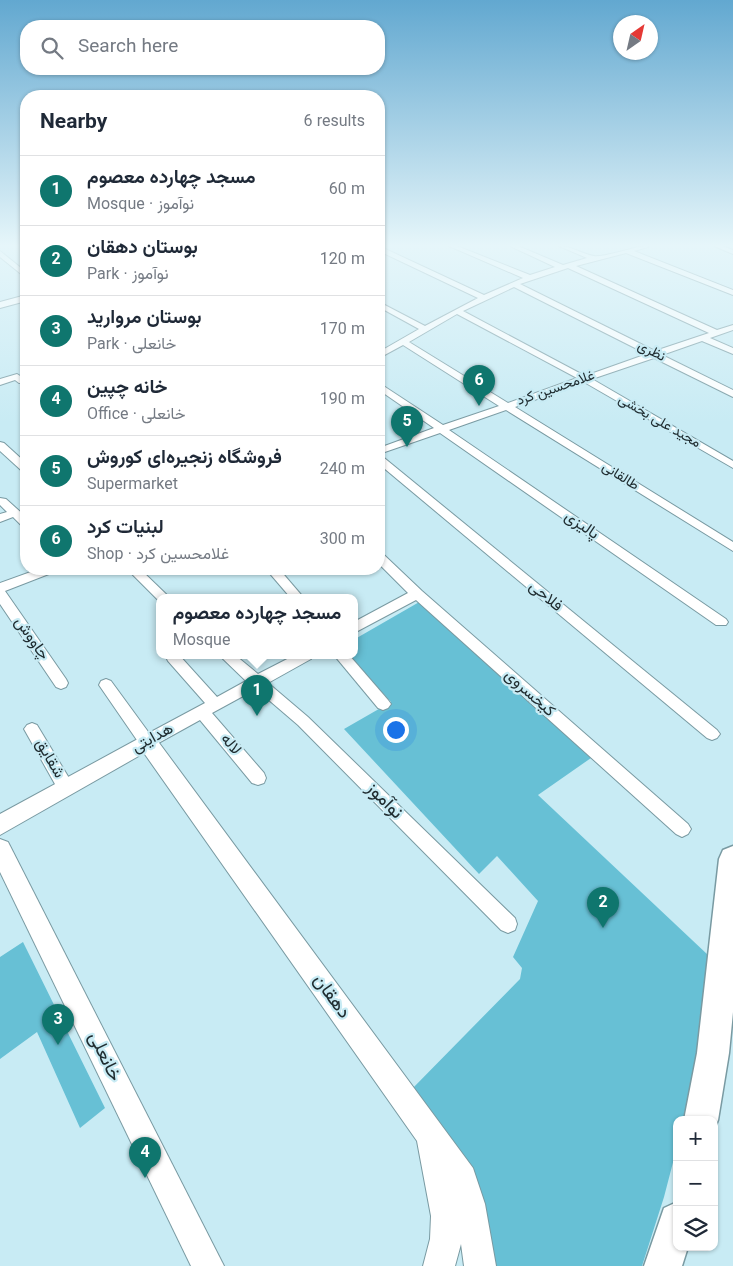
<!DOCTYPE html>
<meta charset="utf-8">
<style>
:root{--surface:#fff;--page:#f2f2f3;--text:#1f2937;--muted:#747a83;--line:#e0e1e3;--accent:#0f766e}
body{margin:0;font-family:Georgia,Vazirmatn,serif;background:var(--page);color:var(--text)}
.controls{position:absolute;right:15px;bottom:15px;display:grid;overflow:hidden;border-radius:10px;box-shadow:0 1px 4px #0004}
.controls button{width:45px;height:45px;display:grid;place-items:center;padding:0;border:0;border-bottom:1px solid var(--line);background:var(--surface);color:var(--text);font:25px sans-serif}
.compass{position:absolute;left:613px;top:15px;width:45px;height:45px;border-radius:50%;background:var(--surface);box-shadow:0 1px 4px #0004;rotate:34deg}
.you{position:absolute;left:395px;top:729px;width:18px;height:18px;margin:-12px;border:4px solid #fff;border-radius:50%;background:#1a73e8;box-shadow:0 0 0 8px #1a73e833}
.badge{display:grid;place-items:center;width:32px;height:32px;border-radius:50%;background:var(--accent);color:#fff;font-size:16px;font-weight:700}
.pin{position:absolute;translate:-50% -41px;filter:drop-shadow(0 1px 2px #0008)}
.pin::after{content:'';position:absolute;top:26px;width:18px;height:15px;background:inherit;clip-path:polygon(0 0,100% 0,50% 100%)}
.popup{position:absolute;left:156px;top:594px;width:202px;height:65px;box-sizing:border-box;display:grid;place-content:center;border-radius:10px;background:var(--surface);filter:drop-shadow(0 1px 4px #0005);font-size:16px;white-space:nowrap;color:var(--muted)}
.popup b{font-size:19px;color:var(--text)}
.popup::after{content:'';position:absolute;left:50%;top:100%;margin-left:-10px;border:10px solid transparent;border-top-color:var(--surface)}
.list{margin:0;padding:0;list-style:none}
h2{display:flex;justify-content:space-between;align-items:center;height:65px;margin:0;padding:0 20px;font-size:21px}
h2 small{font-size:16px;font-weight:400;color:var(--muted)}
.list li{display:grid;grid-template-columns:32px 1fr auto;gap:15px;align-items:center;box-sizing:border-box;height:70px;padding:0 20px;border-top:1px solid var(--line)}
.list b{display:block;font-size:19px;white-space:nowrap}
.list p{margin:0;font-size:16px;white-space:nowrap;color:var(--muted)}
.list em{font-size:16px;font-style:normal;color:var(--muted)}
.icon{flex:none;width:28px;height:28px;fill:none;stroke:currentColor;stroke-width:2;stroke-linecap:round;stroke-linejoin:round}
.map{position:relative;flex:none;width:733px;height:1266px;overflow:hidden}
.search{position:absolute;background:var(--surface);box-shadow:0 1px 4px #0004;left:20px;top:20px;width:365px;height:55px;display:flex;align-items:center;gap:12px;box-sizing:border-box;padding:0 18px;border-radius:20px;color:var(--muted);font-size:19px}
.panel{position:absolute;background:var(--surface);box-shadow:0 1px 4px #0004;left:20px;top:90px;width:365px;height:485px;border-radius:20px}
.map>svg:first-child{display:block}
.green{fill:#67c0d5}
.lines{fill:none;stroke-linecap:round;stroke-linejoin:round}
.minor-casing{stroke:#799aa2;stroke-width:2}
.major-casing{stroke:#799aa2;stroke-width:2}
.highway-casing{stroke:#799aa2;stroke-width:3}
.minor{fill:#fff;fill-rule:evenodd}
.major{fill:#fff;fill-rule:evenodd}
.highway{fill:#fff;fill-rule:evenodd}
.labels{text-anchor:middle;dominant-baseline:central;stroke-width:4.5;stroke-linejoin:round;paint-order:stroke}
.far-street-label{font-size:14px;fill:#202d31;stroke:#c8ebf4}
.street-label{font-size:16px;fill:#202d31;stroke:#c8ebf4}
.near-street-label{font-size:19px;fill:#202d31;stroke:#c8ebf4}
</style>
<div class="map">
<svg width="733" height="1266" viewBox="0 0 733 1266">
<rect width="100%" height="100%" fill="#c8ebf4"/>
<!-- green -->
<g class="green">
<polygon points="421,601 591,758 538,795 708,955 693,1085 684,1120 677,1120 677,1147 664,1197 642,1266 490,1266 484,1206 474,1170 411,1090 520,979 522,968 513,957 538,901 497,856 479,874 344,729 391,702 348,655 354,655 355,639"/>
<polygon points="23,942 105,1108 80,1128 37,1032 0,1059 0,957"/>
</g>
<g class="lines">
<!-- minor casing -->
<g class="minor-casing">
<g id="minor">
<path d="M 379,246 L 484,295 L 523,278 L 449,246 L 457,246 L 530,275 L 555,267 L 510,246 L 518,246 L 563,265 L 587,258 L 559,246 C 572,246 581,254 594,256 C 604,258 634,246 649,246 L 648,247 L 634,251 L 733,290 L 733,295 L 626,253 L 576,266 L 717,330 L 733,325 L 733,330 L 710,338 L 733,348 L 733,354 L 702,341 L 662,355 L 733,390 L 733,397 L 654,358 L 592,379 L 733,461 L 733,468 L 584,382 L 515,407 L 733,542 L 733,551 L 506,410 L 449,430 L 726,619 L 728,622 L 726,625 L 716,625 L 440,433 L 379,454 L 379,448 L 434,428 L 379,390 L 379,383 L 443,425 L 499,406 L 403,345 L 379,358 L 379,352 L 419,329 L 379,307 L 379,302 L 425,326 L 478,298 L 379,251 ZM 568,268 L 709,333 L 655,351 L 520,284 ZM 514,287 L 647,354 L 585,376 L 463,311 ZM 457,314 L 577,378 L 508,403 L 409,342 Z"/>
<polygon points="714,246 722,246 733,250 733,254"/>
<polygon points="0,251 26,272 26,278 0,257"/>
<polygon points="17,374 25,379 25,383 19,383 15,380 0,385 0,379"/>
<polygon points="0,442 4,443 26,463 26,472 22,471 0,451"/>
<polygon points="379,456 383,457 717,730 720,734 717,738 712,740 707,738 379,464"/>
<polygon points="0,498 6,499 26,517 26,527 22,526 13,517 0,522 0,514 7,512 0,505"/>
<polygon points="379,553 383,554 422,591 688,824 691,829 688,834 682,837 676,834 416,600 354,633 354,622 408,593 379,564"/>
<polygon points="39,569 56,569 54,572 5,591 66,679 68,683 66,687 61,689 56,687 0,604 0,583"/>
<polygon points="127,569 140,569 169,597 160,597 158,600"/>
<polygon points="266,569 279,569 303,597 290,597"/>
<polygon points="167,655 179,655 217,697 246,681 219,655 235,655 258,674 295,655 313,655 311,659 268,683 308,717 515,918 517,924 515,930 508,933 501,930 298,725 256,689 212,713 264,773 266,778 264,783 258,785 252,783 200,720 153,746 147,748 141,746 99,685 101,681 106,679 111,681 149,733 205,703 168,661 166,657"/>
<polygon points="334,655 349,655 388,700 391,704 388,708 383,710 378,708"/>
<polygon points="32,723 37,725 72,783 74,788 72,793 66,795 60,793 24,729 27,725"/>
</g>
</g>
<!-- major casing -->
<g class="major-casing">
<g id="major">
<polygon points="26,295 26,301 0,308 0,302"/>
<polygon points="147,734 154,736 473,1168 485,1204 496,1266 464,1266 461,1244 455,1266 423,1266 430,1239 431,1216 417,1141 144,753 0,835 0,814"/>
<polygon points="0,839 8,842 224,1266 191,1266 0,872"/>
</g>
</g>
<!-- highway casing -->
<g class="highway-casing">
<g id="highway">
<polygon points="733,846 733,1012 729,1053 718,1120 714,1130 714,1120 684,1120 697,1053 719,859 723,850"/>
<polygon points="677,1202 677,1247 688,1247 682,1266 644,1266 664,1208"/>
</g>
</g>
<!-- minor -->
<use href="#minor" class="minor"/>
<!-- major -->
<use href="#major" class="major"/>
<!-- highway -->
<use href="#highway" class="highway"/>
</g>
<!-- sky -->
<linearGradient id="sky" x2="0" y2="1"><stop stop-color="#62a8d0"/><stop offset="0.58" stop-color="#e6f6fa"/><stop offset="1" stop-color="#e6f6fa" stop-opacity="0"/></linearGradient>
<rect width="733" height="423" fill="url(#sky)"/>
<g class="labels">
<!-- far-street labels -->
<g class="far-street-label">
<text transform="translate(651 352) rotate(27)">نظری</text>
<text transform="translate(556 389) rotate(-19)">غلامحسین کرد</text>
<text transform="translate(659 422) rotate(30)">مجید علی بخشی</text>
<text transform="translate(620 477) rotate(32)">طالقانی</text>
</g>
<!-- street labels -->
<g class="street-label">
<text transform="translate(581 526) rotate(34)">پالیزی</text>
<text transform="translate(545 597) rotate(40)">فلاحی</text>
<text transform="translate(31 639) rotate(55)">چاووش</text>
<text transform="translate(529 694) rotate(42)">کیخسروی</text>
<text transform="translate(153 739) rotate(-29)">هدایتی</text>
<text transform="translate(230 745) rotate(50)">لاله</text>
<text transform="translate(49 759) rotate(60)">شقایق</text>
</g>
<!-- near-street labels -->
<g class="near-street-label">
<text transform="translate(384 801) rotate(45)">نوآموز</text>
<text transform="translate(331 997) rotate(54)">دهقان</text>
<text transform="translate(104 1057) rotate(64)">خانعلی</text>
</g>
</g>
</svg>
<div class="controls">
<button>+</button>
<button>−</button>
<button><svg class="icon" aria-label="layers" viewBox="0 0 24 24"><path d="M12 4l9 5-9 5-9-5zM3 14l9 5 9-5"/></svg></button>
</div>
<svg class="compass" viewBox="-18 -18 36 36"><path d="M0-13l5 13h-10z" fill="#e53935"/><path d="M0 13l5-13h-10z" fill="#747a83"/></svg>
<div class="you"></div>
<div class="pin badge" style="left:257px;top:716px">1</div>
<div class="popup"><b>مسجد چهارده معصوم</b>Mosque</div>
<div class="pin badge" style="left:603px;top:928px">2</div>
<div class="pin badge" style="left:58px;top:1045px">3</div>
<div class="pin badge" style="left:145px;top:1178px">4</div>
<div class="pin badge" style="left:407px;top:447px">5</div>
<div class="pin badge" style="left:479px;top:406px">6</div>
<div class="search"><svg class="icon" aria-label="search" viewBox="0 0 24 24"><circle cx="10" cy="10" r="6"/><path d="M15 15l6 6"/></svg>Search here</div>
<section class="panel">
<h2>Nearby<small>6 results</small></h2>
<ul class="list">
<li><span class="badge">1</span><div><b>مسجد چهارده معصوم</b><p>Mosque · نوآموز</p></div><em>60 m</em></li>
<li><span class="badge">2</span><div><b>بوستان دهقان</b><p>Park · نوآموز</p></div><em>120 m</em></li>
<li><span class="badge">3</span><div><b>بوستان مروارید</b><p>Park · خانعلی</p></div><em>170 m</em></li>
<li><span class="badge">4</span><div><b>خانه چپین</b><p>Office · خانعلی</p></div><em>190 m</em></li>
<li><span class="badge">5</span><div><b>فروشگاه زنجیره‌ای کوروش</b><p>Supermarket</p></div><em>240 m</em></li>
<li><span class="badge">6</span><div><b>لبنیات کرد</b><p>Shop · غلامحسین کرد</p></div><em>300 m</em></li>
</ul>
</section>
</div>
